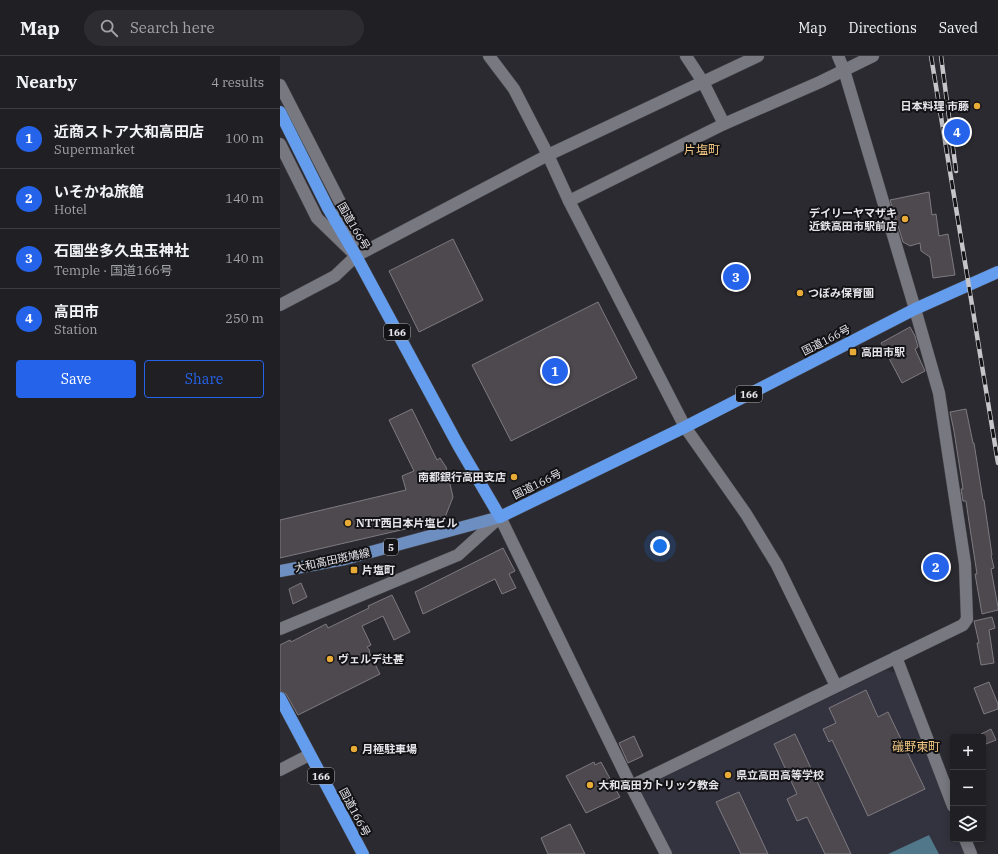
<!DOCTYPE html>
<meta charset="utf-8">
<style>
:root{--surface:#202024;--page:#2d2d31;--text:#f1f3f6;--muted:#a2a3a6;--line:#3d3e41;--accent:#2563eb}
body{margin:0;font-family:"IBM Plex Serif","Noto Sans JP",serif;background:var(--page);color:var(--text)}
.controls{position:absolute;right:12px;bottom:12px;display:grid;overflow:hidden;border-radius:4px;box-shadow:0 2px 10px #0003}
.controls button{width:36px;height:36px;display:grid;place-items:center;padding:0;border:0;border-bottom:1px solid var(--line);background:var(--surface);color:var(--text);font:20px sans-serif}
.you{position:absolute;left:380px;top:490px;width:14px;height:14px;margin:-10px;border:3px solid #fff;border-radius:50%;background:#1a73e8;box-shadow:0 0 0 6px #1a73e833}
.badge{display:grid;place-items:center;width:26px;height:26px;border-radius:50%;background:var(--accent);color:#fff;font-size:13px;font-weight:700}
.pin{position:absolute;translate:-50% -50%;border:2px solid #fff;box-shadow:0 1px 4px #0006}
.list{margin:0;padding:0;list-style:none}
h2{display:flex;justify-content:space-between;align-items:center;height:52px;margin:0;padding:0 16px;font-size:17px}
h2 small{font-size:13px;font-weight:400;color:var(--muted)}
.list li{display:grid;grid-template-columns:26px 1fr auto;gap:12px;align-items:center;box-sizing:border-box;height:60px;padding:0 16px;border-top:1px solid var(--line)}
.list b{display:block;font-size:15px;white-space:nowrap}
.list p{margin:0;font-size:13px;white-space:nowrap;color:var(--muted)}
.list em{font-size:13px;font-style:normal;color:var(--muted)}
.actions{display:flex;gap:8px;padding:12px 16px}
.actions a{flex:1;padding:9px 0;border:1px solid var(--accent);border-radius:4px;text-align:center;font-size:14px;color:var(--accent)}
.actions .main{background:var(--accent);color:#fff}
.icon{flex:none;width:22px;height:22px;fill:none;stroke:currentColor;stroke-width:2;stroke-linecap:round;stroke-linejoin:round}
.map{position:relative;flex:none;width:718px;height:798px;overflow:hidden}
header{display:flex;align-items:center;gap:24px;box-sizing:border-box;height:56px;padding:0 20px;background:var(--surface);border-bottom:1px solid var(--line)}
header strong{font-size:19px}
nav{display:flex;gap:22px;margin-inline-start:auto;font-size:14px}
.search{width:280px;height:36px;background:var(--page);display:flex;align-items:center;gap:10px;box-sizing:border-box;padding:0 14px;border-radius:22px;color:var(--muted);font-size:15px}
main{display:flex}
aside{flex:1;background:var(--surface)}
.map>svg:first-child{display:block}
.built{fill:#33333f;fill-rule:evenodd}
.water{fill:#50788a}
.building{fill:#4d494f;stroke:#7f7a81}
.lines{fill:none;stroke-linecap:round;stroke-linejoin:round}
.street-casing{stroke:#46454a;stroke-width:13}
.primary-casing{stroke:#46454a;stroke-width:13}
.highway-casing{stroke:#46454a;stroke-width:13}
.street{stroke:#787880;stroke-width:12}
.primary{stroke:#6c8ec1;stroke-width:12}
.highway{stroke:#649ded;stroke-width:12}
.rail-casing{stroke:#c6c5ca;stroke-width:4.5}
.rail{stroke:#131316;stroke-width:3;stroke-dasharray:9;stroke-linecap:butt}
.poi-dot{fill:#e9ab38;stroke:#131316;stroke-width:1.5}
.labels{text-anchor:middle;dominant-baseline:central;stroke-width:4;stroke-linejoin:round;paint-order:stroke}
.shield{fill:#131316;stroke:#a7a6aa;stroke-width:1}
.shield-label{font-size:10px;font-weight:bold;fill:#e6e5ea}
.poi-label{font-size:11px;font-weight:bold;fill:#e6e5ea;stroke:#131316;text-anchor:start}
.street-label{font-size:11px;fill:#e6e5ea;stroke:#131316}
.neighbourhood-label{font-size:12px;fill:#f4c883;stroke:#131316}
</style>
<header>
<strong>Map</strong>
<div class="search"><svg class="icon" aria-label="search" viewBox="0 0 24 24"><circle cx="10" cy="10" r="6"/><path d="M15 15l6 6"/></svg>Search here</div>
<nav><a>Map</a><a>Directions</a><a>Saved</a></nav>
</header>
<main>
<aside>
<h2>Nearby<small>4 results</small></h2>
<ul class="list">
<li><span class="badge">1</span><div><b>近商ストア大和高田店</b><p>Supermarket</p></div><em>100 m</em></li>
<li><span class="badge">2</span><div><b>いそかね旅館</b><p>Hotel</p></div><em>140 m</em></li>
<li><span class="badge">3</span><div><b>石園坐多久虫玉神社</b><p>Temple · 国道166号</p></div><em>140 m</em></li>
<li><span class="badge">4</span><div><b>高田市</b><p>Station</p></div><em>250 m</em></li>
</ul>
<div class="actions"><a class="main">Save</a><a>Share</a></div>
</aside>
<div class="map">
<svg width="718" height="798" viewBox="0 0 718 798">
<rect width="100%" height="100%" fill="#2a2a30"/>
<!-- built -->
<path class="built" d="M 606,614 L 617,617 L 673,758 L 673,783 L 683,783 L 688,798 L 659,798 L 649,779 L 608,798 L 571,798 L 515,678 L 494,688 L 517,738 L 507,743 L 517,765 L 527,761 L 545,798 L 488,798 L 459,736 L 437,746 L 461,798 L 391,798 L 360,733 ZM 586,635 L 598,661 L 608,656 L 645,733 L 588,760 L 552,684 L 549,686 L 556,667 L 549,652 Z"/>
<!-- water -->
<polygon class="water" points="649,779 659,798 608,798"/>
<!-- building -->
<g class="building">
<polygon points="649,136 652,159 656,158 659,180 668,178 675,219 653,222 650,201 641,195 640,187 630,190 623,186 610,144"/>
<polygon points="173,183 203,244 139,276 109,215"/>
<polygon points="318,246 357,322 231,385 192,309"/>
<polygon points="630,271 635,280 638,291 635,293 645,315 622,327 601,287"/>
<polygon points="132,353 157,404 160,402 166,411 173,441 164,464 0,502 0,464 126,434 122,420 134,415 109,364"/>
<polygon points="686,353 693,387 694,387 703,444 704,444 712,499 711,499 714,512 711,513 718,551 718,554 702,558 695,518 697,518 689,466 686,445 683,445 681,433 683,433 674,375 670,356"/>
<polygon points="223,492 235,515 229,518 236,532 222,538 215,523 143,558 135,536"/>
<polygon points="21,527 27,541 13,548 9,533"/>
<polygon points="112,539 130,576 114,584 103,560 82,570 91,589 87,591 90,595 89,596 100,618 18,659 6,638 0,635 0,589 10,584 11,586 46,568 48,572 89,552 88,550"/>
<polygon points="712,561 715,572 709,574 714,607 701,609 697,587 699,587 694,565"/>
<polygon points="709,626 718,648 718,653 704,658 694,632"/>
<polygon points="586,634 598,661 608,656 645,733 588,760 552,684 549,686 543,673 556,667 549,652"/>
<polygon points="711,673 716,684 706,688 701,678"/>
<polygon points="515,678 571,798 545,798 527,761 517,765 507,743 517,738 494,688"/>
<polygon points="354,680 363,700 348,707 339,687"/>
<polygon points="314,706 315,709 321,706 340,741 306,757 286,720"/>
<polygon points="459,736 488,798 461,798 436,746"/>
<polygon points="290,768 305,798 268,798 261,782"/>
</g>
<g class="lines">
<!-- street casing -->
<g class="street-casing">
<g id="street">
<polyline points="209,0 234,33 268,99 289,145 405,371 466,458 497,509 556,630"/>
<polyline points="406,0 423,26 444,68"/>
<polyline points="0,29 61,148 74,193"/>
<polyline points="0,88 37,162 71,195"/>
<polyline points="289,145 444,68 540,26 593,0"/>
<polyline points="0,249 55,220 76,200 268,99 478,0"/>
<polyline points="0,573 178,499 220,461 351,730 386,798"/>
<polyline points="616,601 673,750"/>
<polyline points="0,714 29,699"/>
<polyline points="351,730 683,569 687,563 685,508 659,337 635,253 564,14 558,0"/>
<polyline points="685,783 691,798"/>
</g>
</g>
<!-- primary casing -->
<g class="primary-casing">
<polyline id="primary" points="0,515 65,503 220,461"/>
</g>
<!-- highway casing -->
<g class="highway-casing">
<g id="highway">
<polyline points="0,56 48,152 76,200 178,389 220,461 405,371 635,253 718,216"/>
<polyline points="0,642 83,798"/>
</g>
</g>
<!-- street -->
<use href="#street" class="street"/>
<!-- primary -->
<use href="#primary" class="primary"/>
<!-- highway -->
<use href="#highway" class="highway"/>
<!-- rail casing -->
<g class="rail-casing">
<g id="rail">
<polyline points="651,0 718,407"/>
<polyline points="661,0 676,115"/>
</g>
</g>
<!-- rail -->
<use href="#rail" class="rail"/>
</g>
<!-- markers -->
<g class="poi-dot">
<circle cx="697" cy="50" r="4"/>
<circle cx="625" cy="163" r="4"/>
<circle cx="520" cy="237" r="4"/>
<rect x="569" y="292" width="8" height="8" rx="2"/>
<circle cx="234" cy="421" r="4"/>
<circle cx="68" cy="467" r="4"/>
<rect x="70" y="510" width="8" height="8" rx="2"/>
<circle cx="50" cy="603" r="4"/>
<circle cx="74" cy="693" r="4"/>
<circle cx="448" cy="719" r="4"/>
<circle cx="310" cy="729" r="4"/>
</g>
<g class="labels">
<!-- shield labels -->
<g class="shield">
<rect x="104" y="268" width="26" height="16" rx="3"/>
<rect x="456" y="330" width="26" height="16" rx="3"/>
<rect x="104" y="483" width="14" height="16" rx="3"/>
<rect x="28" y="712" width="26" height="16" rx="3"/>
</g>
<g class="shield-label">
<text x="117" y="276">166</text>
<text x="469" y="338">166</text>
<text x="111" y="491">5</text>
<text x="41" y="720">166</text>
</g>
<!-- poi labels -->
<g class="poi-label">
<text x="689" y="50" text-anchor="end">日本料理 市藤</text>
<text x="617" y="157" text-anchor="end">デイリーヤマザキ<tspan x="617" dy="13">近鉄高田市駅前店</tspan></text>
<text x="528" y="237">つぼみ保育園</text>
<text x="581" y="296">高田市駅</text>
<text x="226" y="421" text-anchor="end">南都銀行高田支店</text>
<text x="76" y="467">NTT西日本片塩ビル</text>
<text x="82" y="514">片塩町</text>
<text x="58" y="603">ヴェルデ辻甚</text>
<text x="82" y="693">月極駐車場</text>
<text x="456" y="719">県立高田高等学校</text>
<text x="318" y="729">大和高田カトリック教会</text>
</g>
<!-- street labels -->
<g class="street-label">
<text transform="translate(74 170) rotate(60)">国道166号</text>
<text transform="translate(546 284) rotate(-27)">国道166号</text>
<text transform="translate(257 428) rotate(-26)">国道166号</text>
<text transform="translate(52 504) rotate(-12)">大和高田斑鳩線</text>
<text transform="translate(75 756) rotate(62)">国道166号</text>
</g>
<!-- neighbourhood labels -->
<g class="neighbourhood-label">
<text x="422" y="93">片塩町</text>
<text x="636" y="690">礒野東町</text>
</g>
</g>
</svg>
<div class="controls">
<button>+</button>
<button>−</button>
<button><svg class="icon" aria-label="layers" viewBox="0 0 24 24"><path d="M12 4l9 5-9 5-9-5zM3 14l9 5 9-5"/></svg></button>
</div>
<div class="you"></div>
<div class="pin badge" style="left:275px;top:315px">1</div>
<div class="pin badge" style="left:656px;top:511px">2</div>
<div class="pin badge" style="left:456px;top:221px">3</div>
<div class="pin badge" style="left:677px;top:76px">4</div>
</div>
</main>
